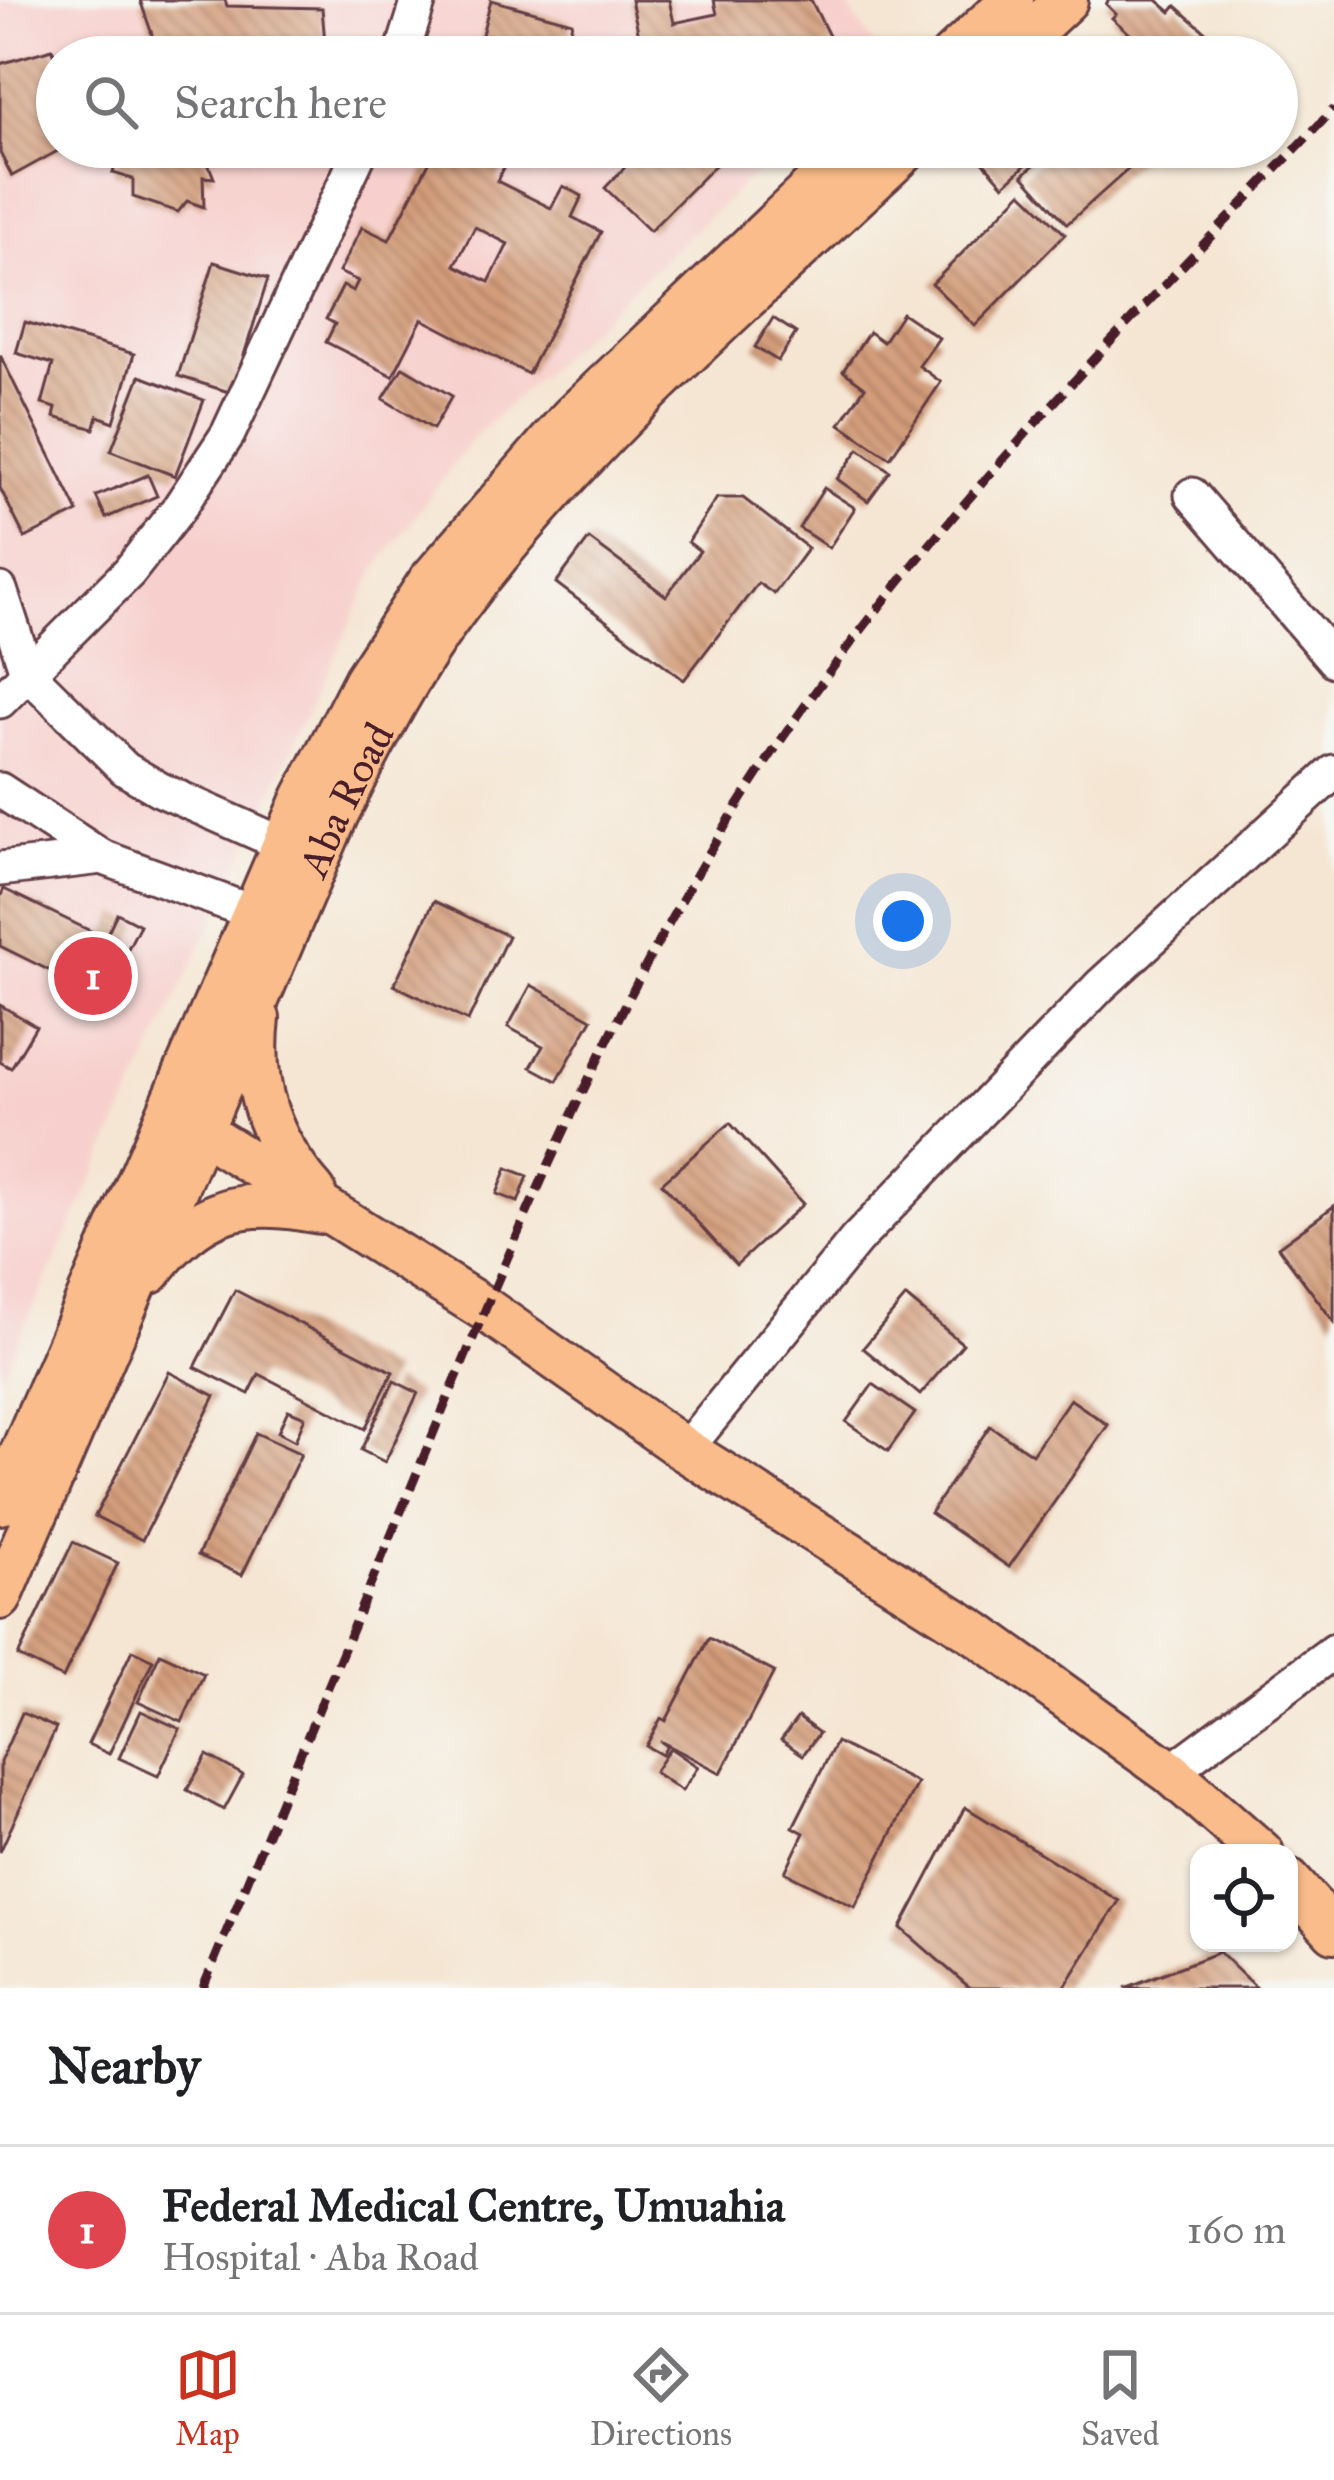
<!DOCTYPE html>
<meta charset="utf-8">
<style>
:root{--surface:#fff;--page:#f6f6f6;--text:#202124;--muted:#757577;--line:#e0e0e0;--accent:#c8321e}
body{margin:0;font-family:"IM FELL Great Primer",serif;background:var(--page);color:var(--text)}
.controls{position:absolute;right:36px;bottom:36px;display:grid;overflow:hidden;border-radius:24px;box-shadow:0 3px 9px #0004}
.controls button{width:108px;height:108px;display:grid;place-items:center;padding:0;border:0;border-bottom:3px solid var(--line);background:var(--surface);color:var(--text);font:60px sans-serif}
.you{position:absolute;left:903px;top:921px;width:42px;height:42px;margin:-30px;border:9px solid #fff;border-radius:50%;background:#1a73e8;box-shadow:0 0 0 18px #1a73e833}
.badge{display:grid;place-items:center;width:78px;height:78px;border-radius:50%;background:var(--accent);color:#fff;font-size:39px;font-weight:700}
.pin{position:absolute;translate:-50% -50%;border:6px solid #fff;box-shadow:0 3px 12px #0006}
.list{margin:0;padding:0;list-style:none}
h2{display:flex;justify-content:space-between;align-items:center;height:156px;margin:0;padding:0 48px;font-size:51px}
h2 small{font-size:39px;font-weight:400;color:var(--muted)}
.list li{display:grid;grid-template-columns:78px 1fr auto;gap:36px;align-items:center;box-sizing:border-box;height:168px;padding:0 48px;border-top:3px solid var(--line)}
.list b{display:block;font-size:45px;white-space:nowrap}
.list p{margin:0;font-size:39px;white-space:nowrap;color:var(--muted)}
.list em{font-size:39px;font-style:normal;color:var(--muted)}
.icon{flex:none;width:66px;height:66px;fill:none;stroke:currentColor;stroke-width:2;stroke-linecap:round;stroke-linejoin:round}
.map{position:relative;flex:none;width:1334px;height:1988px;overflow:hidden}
.search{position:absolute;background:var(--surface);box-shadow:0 3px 9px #0004;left:36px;right:36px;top:36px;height:132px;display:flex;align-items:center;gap:30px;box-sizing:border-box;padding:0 42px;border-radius:66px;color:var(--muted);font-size:45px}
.sheet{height:324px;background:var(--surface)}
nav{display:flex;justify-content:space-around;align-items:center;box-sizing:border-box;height:168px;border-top:3px solid var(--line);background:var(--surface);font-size:33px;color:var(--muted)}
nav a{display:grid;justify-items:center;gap:6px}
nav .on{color:var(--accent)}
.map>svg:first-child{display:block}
.built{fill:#f7d0cd}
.building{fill:url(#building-back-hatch);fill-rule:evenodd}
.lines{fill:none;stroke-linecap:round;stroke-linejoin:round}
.minor-casing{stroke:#643d44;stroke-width:39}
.major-casing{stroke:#643d44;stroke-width:48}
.minor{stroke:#fff;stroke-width:33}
.major{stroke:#f9bc8a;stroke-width:42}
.rail{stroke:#4a1f2b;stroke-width:9;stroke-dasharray:18 9;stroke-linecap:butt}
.labels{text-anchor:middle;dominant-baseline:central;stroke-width:10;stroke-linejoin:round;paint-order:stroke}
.street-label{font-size:42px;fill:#4a1f2b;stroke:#f6f6f2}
</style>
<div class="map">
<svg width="1334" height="1988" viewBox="0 0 1334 1988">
<defs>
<pattern id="building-back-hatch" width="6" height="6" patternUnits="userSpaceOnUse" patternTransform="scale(3)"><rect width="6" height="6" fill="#d39d7a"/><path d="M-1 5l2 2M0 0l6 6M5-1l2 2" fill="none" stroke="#ad7f64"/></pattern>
</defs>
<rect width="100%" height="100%" fill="#f6f6f2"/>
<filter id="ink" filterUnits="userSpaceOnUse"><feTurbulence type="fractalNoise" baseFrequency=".00833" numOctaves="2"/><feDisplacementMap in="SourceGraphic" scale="24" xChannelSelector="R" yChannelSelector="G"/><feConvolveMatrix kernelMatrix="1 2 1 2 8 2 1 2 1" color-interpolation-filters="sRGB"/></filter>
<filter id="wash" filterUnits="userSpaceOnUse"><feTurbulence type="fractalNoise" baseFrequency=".004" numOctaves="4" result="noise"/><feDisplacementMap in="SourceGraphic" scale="48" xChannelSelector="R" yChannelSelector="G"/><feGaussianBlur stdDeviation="2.7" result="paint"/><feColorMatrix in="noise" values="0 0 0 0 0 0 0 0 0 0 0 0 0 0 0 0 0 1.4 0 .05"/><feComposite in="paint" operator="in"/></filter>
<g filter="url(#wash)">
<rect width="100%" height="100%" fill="#f5e6d3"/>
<!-- built -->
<polygon class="built" points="0,0 843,0 881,55 57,57 57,147 783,147 472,439 374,572 0,1380"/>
<g id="blocks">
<!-- building -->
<g class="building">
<polygon points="140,0 225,0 227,6 322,8 326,54 314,57 145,57 152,34"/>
<polygon points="491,0 572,22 564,57 476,57"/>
<polygon points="631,0 669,0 674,23 717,14 714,0 811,0 834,46 786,57 644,57"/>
<polygon points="1109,0 1157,0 1171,12 1176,6 1234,57 1156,57 1112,18 1116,14 1106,4"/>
<polygon points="52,49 57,59 57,147 65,147 12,176 0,153 0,64"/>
<polygon points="120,147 213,147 217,157 205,156 214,178 203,177 204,207 187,201 178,212 133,197 133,179 113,173"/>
<path d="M 437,147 L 494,147 L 510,155 L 497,181 L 551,208 L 563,186 L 582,196 L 572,217 L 601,232 L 528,374 L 422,319 L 393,376 L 326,342 L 335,324 L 326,319 L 343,286 L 353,291 L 358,281 L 339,272 L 362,227 L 389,240 ZM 475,227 L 508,244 L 489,282 L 455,265 Z"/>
<polygon points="644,147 733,147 650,231 605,188"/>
<polygon points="970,147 1045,147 1004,185"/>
<polygon points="1054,147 1153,147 1067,224 1023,175"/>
<polygon points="1022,192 1065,234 975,326 932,284"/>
<polygon points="214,262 268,279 232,393 178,376"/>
<polygon points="902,313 939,338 919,366 941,382 890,458 840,424 865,387 843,371 869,332 883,342"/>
<polygon points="773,318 796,333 778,361 755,347"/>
<polygon points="25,322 134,354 114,422 98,416 94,429 54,417 56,408 42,404 53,364 16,353"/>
<polygon points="0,355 78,512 25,538 0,488"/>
<polygon points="403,367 452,396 433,429 383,399"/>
<polygon points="140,376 204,400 175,476 111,451"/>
<polygon points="859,449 890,471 868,501 837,479"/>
<polygon points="148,475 157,496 106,518 96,496"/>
<polygon points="824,488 855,508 829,548 799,528"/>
<polygon points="717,498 743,498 808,548 774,594 758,583 684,680 556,583 589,539 666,596 700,551 688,542"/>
<polygon points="4,889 105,938 117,913 140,925 120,964 114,961 97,994 0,946 0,897"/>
<polygon points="434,901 508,936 468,1021 394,985"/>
<polygon points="531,985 592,1019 557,1081 531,1067 543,1046 508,1027"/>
<polygon points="0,1005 36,1026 11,1068 0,1062"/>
<polygon points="730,1123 803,1204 736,1265 662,1183"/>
<polygon points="507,1168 528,1176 518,1202 497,1194"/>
<polygon points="1334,1206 1334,1322 1278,1247"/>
<polygon points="235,1290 393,1372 365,1429 259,1374 249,1394 195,1367"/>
<polygon points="906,1297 963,1344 920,1395 863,1348"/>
<polygon points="169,1372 215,1396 142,1540 95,1516"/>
<polygon points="394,1381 418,1393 385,1462 361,1450"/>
<polygon points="873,1384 915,1413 888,1451 846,1422"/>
<polygon points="1070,1399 1108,1425 1009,1567 930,1513 990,1426 1032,1454"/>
<polygon points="288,1410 305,1417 295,1441 278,1432"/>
<polygon points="256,1433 301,1454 242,1575 198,1555"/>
<polygon points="73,1542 118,1563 63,1678 18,1656"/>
<polygon points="709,1638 774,1672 721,1773 660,1741 667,1746 662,1755 646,1746 661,1718 666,1721"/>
<polygon points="132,1650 153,1660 109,1754 88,1744"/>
<polygon points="160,1653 204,1674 182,1722 138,1702"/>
<polygon points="141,1711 180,1729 158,1776 119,1758"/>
<polygon points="22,1713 56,1728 0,1852 0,1762"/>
<polygon points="798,1717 819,1733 803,1755 781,1740"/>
<polygon points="836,1742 917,1783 855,1907 785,1872 804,1833 793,1827"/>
<polygon points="670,1748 698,1767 682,1791 654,1772"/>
<polygon points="207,1755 243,1775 224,1810 187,1790"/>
<polygon points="965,1807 1119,1901 1064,1988 970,1988 901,1928"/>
<polygon points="1219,1952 1256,1988 1125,1988"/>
</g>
</g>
</g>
<g filter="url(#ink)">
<use href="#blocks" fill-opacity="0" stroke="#643d44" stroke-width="3"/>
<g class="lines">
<!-- minor casing -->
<g class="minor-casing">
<g id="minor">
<polyline points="401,57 419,0"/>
<polyline points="1192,495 1334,660"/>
<polyline points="0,590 27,672 125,769 159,789 305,854"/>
<polyline points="0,701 129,572 179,508 228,434 362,147"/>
<polyline points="0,790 102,857 254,913"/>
<polyline points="0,869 102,857"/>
<polyline points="685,1450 856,1240 1100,986 1334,772"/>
<polyline points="1170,1772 1334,1651"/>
</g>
</g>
<!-- major casing -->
<g class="major-casing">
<g id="major">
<polyline points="951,57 1012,0"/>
<polyline points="1005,57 1066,0"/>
<path d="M 258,1018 C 250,1085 269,1141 314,1192"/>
<polyline points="180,1118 485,1309 685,1450 976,1633 1170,1772 1262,1853"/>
<path d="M 150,1272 C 200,1206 242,1197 320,1212"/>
<polyline points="0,1503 304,798 365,680 430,581 572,417 855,147"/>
<path id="s1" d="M 0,1598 L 337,814 C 374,741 411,667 461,602 C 589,432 755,292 909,147"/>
<polyline points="1289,1881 1334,1931"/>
</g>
</g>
<!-- minor -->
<use href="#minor" class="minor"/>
<!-- major -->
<use href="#major" class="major"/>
<!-- rail -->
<path class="rail" d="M 203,1988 C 281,1799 360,1611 438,1422 C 535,1189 635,955 777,746 C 937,511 1138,313 1334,109"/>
</g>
</g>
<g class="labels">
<!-- street labels -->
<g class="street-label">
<text stroke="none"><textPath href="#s1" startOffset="870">Aba Road</textPath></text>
</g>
</g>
</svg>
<div class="controls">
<button><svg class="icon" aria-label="locate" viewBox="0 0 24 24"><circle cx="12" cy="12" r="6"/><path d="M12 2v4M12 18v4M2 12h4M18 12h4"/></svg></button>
</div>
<div class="you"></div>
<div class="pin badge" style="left:93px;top:976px;background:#e0444e">1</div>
<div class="search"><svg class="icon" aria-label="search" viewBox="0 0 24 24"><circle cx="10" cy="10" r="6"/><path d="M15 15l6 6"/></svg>Search here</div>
</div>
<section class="sheet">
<h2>Nearby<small></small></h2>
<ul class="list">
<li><span class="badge" style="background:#e0444e">1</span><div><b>Federal Medical Centre, Umuahia</b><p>Hospital · Aba Road</p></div><em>160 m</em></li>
</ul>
</section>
<nav>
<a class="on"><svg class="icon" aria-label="map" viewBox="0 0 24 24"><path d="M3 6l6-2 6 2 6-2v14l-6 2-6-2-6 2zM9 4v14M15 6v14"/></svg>Map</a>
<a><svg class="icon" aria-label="directions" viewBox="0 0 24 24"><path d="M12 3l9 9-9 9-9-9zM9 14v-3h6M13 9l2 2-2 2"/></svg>Directions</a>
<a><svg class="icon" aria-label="saved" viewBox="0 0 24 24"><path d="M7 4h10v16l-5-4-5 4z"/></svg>Saved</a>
</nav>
